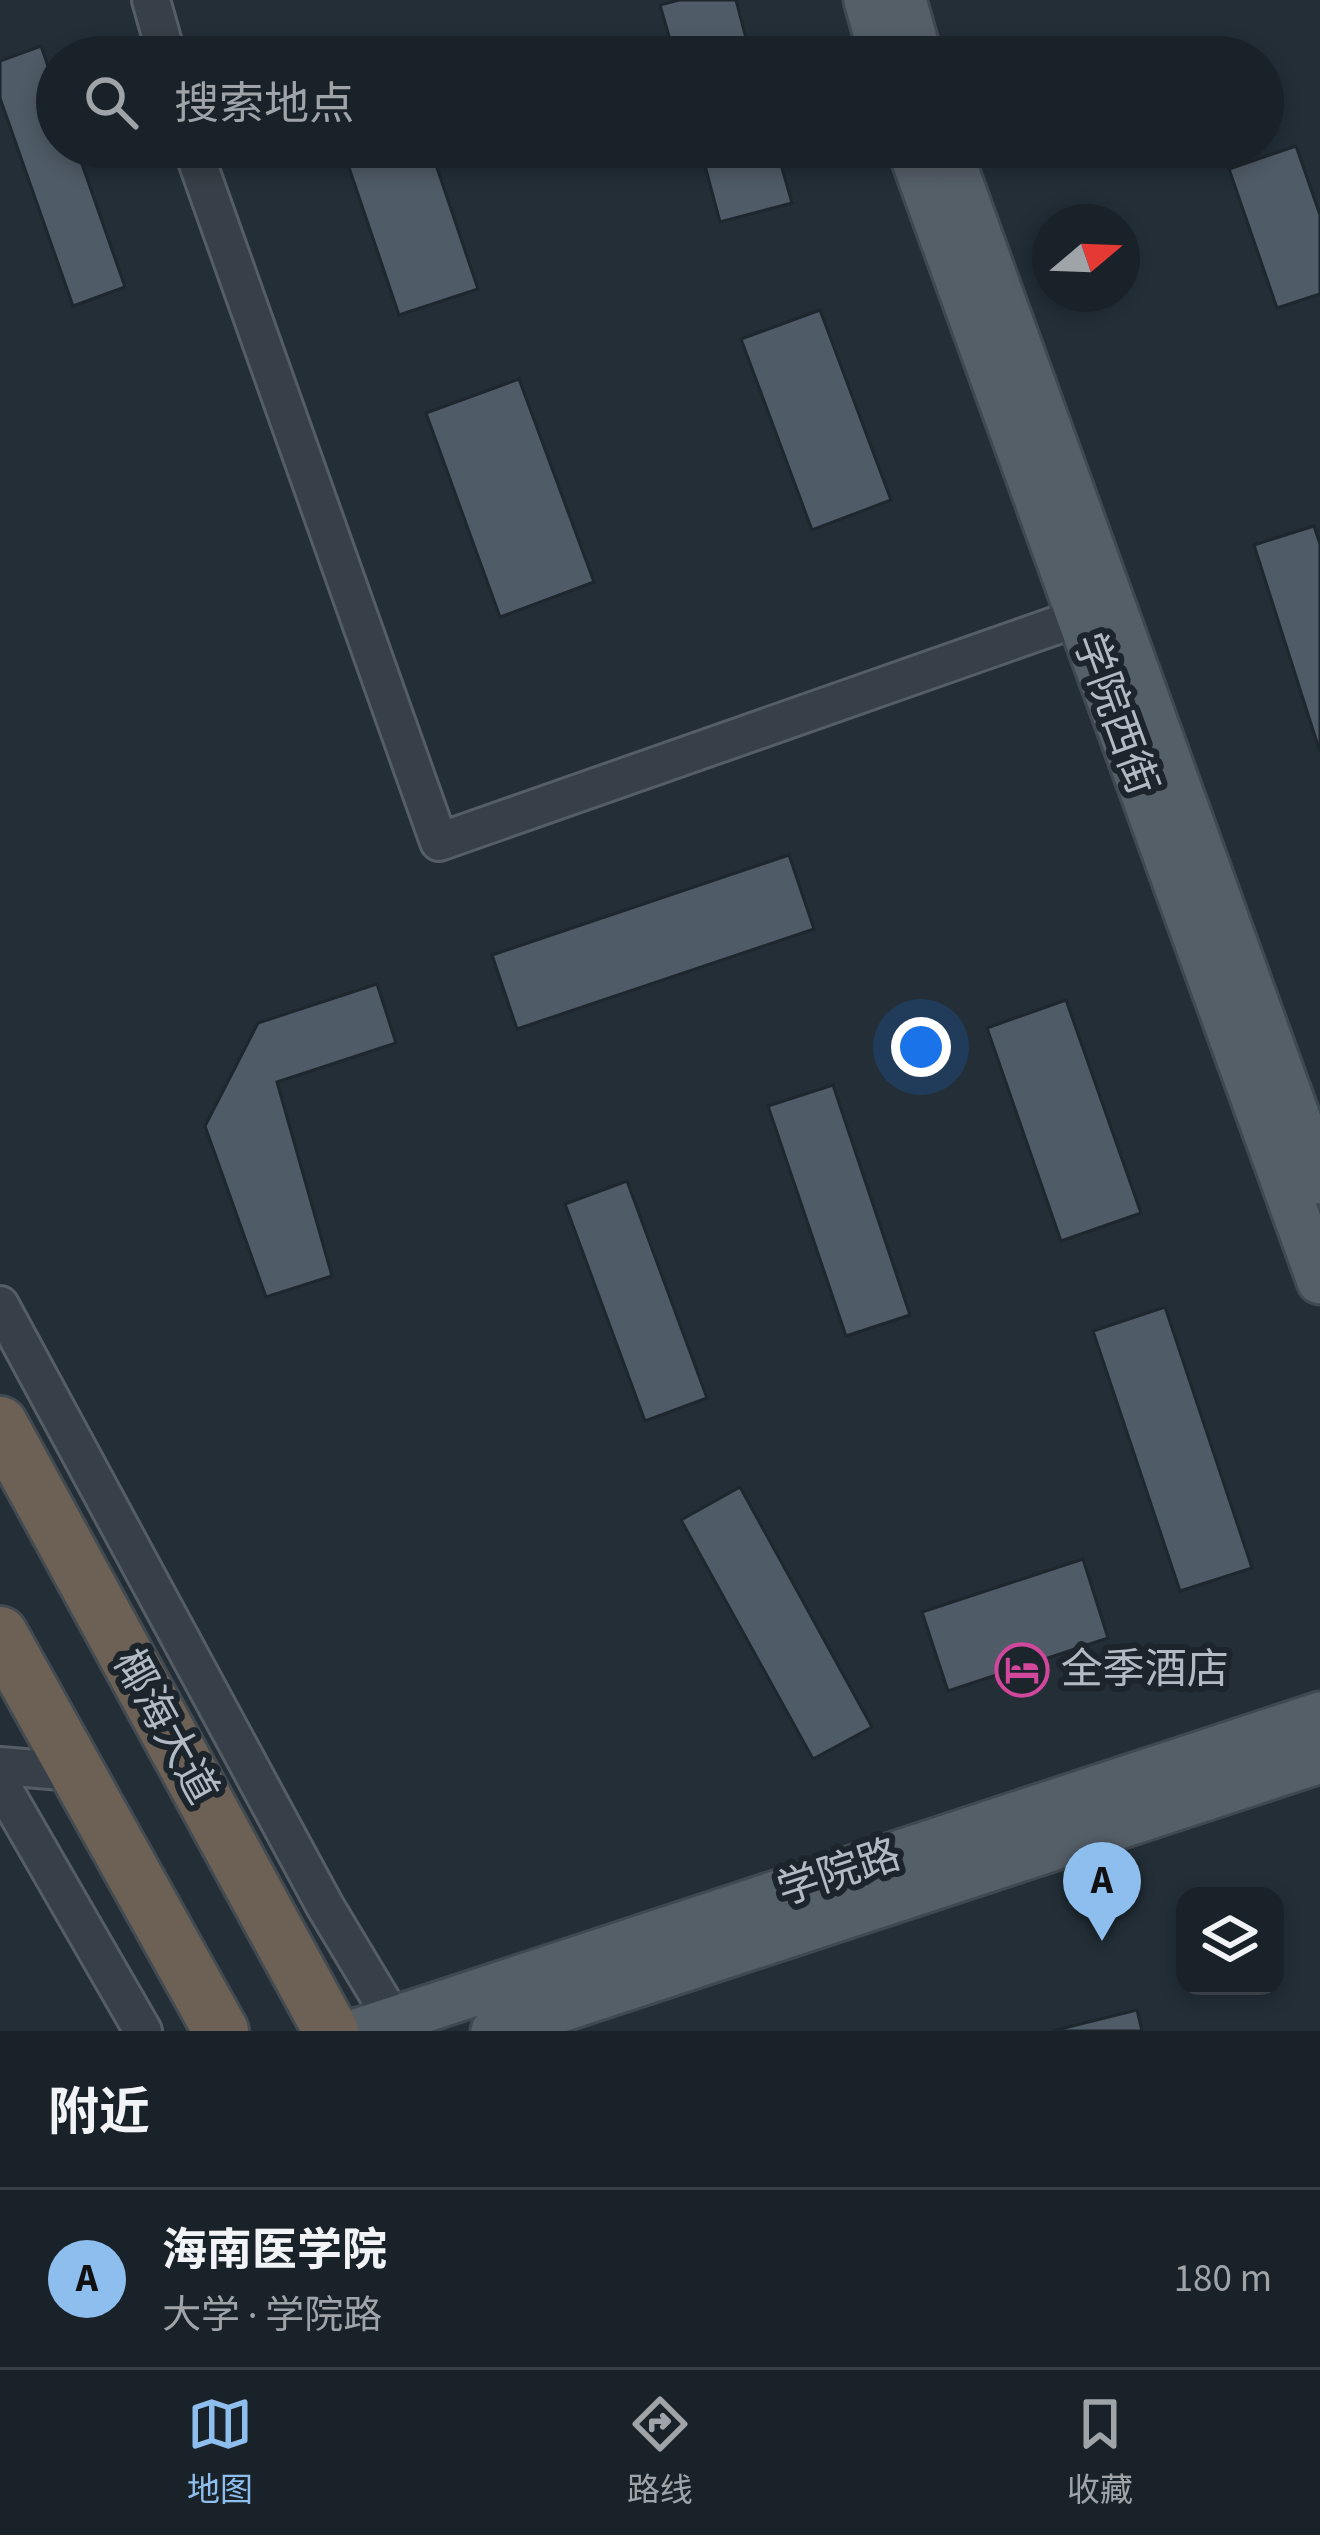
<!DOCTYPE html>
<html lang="zh">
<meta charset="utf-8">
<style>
:root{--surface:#1a2229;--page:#232a31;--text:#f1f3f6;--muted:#9fa4a8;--line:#383f46;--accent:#8ebeed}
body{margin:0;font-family:"Source Sans 3","Noto Sans SC",sans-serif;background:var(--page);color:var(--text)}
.controls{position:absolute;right:36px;bottom:36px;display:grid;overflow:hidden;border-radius:24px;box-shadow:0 6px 18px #0003}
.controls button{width:108px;height:108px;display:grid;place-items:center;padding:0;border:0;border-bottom:3px solid var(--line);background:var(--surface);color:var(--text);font:60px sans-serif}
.compass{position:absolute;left:1032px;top:204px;width:108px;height:108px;border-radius:50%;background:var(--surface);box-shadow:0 6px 18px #0003;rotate:71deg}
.you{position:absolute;left:921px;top:1047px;width:42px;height:42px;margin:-30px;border:9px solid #fff;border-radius:50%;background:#1a73e8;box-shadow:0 0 0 18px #1a73e833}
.badge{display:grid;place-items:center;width:78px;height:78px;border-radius:50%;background:var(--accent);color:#111;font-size:39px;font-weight:700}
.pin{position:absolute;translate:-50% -99px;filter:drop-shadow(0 3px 6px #0008)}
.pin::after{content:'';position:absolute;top:63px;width:42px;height:36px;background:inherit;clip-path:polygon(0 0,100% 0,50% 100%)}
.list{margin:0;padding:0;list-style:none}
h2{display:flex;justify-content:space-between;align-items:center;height:156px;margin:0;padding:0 48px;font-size:51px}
h2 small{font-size:39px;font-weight:400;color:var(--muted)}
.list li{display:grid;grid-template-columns:78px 1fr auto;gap:36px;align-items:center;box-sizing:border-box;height:180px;padding:0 48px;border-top:3px solid var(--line)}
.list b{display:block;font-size:45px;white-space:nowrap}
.list p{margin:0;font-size:39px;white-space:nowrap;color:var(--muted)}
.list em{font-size:39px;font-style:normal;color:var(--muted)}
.icon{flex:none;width:66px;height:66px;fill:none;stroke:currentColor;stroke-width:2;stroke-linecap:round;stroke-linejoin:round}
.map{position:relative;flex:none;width:1320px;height:2031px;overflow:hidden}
.search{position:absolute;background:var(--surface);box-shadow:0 6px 18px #0003;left:36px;right:36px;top:36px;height:132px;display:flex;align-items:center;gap:30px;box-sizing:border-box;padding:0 42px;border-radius:66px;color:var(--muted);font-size:45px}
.sheet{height:336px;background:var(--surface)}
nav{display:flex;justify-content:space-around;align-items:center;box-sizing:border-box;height:168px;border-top:3px solid var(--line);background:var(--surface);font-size:33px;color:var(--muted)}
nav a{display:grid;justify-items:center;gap:6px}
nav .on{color:var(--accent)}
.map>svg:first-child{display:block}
.building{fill:#4f5b66;stroke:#1e272e;stroke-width:3}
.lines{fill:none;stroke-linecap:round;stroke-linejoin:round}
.minor-casing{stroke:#555e65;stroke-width:42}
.major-casing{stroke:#404951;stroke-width:51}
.highway-casing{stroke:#424b52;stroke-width:60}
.minor{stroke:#374048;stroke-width:36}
.major{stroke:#555f68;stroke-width:45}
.highway{stroke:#6d6055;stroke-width:54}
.labels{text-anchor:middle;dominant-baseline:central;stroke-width:12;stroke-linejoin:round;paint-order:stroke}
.street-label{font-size:42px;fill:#b2bbc4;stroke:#1c252c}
.poi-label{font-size:42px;fill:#b2bbc4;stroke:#1c252c;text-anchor:start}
</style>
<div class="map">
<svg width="1320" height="2031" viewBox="0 0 1320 2031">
<rect width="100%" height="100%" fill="#232e37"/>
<!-- building -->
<g class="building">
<polygon points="679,0 736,0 751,57 675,57 660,5"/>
<polygon points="41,46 57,92 57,147 76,147 125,287 73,306 0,98 0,61"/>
<polygon points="1296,146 1320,215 1320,294 1277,308 1229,169"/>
<polygon points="342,147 430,147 478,289 399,315"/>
<polygon points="700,147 776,147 792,203 720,222"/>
<polygon points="820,310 891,500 812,530 741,339"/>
<polygon points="519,379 594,582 500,617 426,413"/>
<polygon points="1314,526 1320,544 1320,752 1254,545"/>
<polygon points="789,855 814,929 517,1029 492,955"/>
<polygon points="377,984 396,1043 277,1082 332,1276 266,1297 205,1126 258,1023"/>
<polygon points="1066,1000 1141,1213 1061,1241 987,1028"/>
<polygon points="833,1085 910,1315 846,1336 768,1106"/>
<polygon points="627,1181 707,1398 645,1421 565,1204"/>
<polygon points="1165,1307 1252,1568 1180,1591 1093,1331"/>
<polygon points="740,1487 872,1727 813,1759 681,1520"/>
<polygon points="1083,1559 1108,1638 948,1691 922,1612"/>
<polygon points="1137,2010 1142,2031 1052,2031"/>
</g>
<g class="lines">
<!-- minor casing -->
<g class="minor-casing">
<g id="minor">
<polyline points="151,0 167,57"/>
<polyline points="192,147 439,842 1103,609"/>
<polyline points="0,1305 325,1906 400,2031"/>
<polyline points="0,1766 74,1772"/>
<polyline points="0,1783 143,2031"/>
</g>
</g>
<!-- major casing -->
<g class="major-casing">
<g id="major">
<polyline points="867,0 883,57"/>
<polyline points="903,0 919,57"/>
<polyline points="910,147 1320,1281"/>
<polyline points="947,147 1320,1181"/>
<polyline points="359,2031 1320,1715"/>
<polyline points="494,2031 1320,1760"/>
</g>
</g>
<!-- highway casing -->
<g class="highway-casing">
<g id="highway">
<polyline points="0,1424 331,2031"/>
<polyline points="0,1634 221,2031"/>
</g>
</g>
<!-- minor -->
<use href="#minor" class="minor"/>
<!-- major -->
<use href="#major" class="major"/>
<!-- highway -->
<use href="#highway" class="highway"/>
</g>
<!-- icons -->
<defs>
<g id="hotel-ring" transform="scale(2.7)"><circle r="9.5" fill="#1c252c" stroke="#d1479c" stroke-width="1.5"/><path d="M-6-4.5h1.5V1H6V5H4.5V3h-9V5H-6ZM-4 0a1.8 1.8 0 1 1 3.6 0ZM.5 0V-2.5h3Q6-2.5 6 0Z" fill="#d1479c"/></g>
</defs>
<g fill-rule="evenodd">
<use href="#hotel-ring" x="1022" y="1670"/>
</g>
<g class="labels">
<!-- street labels -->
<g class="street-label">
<text transform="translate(1115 714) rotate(70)">学院西街</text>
<text transform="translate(165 1727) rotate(61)">椰海大道</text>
<text transform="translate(839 1873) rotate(-18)">学院路</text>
</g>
<!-- poi labels -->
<g class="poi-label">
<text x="1061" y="1670">全季酒店</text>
</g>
</g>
</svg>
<div class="controls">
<button><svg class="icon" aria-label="layers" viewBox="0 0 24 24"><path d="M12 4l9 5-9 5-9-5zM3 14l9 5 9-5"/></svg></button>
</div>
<svg class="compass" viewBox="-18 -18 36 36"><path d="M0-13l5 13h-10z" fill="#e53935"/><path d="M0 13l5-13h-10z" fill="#9fa4a8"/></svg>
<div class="you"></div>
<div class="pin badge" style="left:1102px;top:1941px">A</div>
<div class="search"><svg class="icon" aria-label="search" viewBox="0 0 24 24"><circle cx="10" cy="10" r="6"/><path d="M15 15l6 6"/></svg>搜索地点</div>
</div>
<section class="sheet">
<h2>附近<small></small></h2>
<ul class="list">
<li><span class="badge">A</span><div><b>海南医学院</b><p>大学 · 学院路</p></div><em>180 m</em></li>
</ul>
</section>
<nav>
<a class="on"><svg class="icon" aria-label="map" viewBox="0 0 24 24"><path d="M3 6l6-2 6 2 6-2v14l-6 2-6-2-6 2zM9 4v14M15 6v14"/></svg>地图</a>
<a><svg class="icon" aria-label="directions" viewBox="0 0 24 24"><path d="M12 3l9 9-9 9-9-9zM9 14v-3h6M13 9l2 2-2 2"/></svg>路线</a>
<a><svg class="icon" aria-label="saved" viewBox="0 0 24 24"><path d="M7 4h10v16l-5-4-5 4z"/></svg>收藏</a>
</nav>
